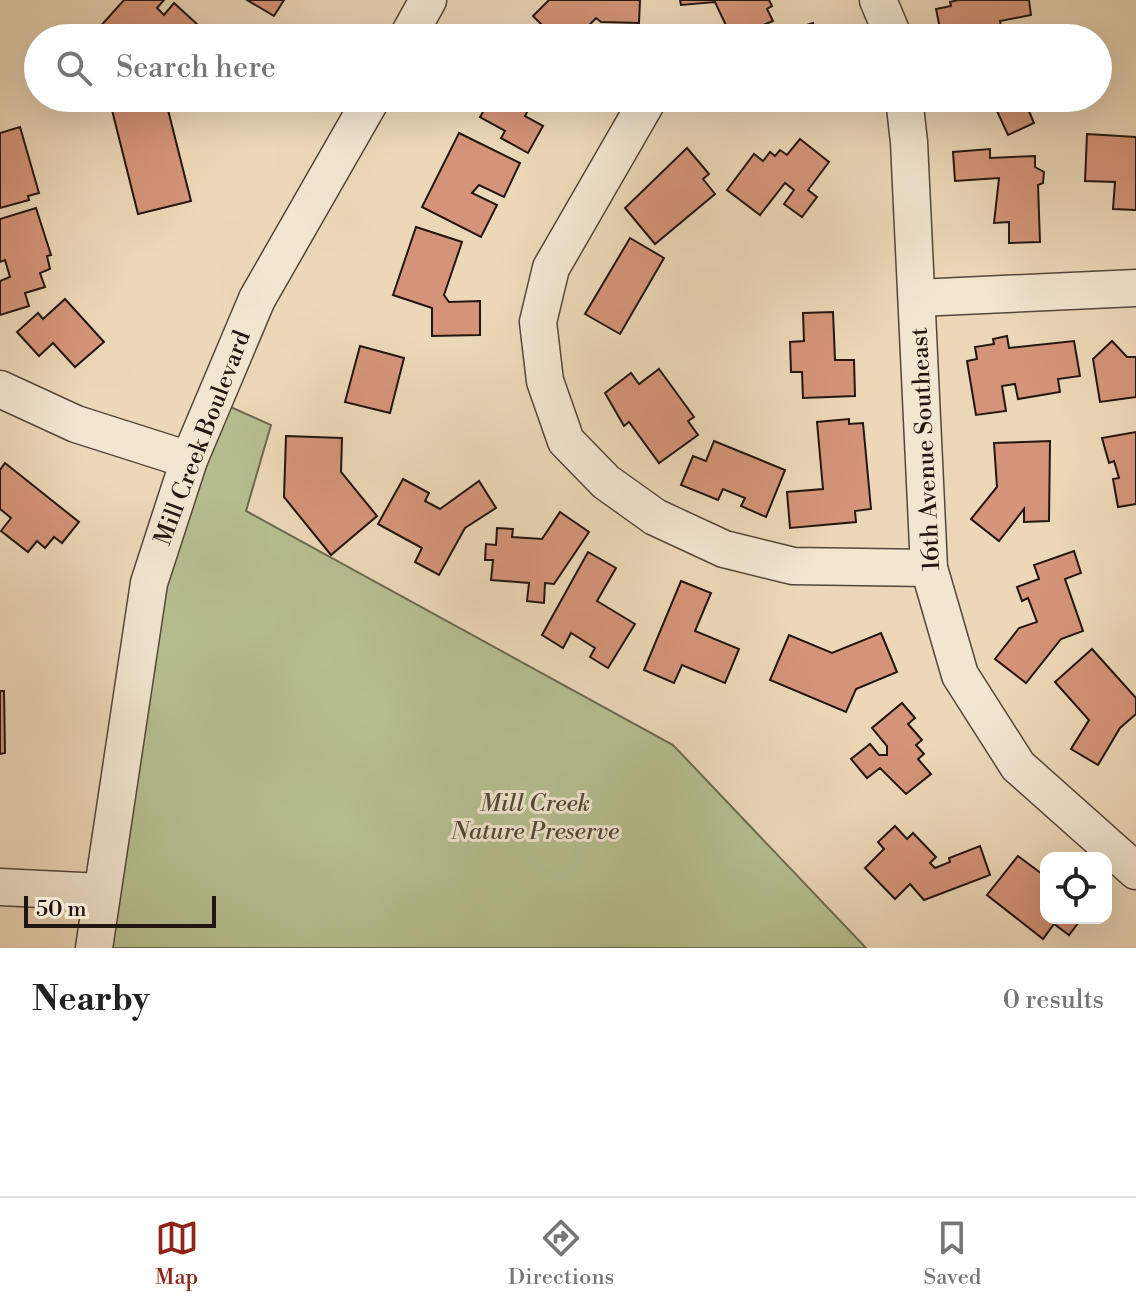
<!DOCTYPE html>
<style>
:root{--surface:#fff;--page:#f2f2f2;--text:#222;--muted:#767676;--line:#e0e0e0;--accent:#8f2418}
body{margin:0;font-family:"Libre Bodoni",serif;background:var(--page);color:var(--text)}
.controls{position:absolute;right:24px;bottom:24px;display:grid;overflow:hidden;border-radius:16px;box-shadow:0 8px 32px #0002}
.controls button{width:72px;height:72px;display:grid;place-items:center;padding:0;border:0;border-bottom:2px solid var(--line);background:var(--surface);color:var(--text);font:40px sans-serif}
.scale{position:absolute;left:24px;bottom:20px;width:192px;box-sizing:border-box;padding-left:8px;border:4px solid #221612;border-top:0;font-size:22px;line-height:28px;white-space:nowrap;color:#221612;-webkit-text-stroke:6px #f3e6d1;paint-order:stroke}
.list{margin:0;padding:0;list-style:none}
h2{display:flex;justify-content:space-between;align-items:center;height:104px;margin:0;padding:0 32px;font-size:34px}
h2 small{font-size:26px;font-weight:400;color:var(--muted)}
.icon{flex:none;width:44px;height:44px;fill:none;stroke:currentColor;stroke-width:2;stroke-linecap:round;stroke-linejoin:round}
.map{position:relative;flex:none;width:1136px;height:948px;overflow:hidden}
.search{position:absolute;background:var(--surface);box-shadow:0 8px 32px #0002;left:24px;right:24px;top:24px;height:88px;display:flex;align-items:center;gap:20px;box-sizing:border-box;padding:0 28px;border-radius:44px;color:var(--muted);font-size:30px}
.sheet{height:248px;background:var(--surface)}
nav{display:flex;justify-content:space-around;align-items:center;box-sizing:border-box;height:112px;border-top:2px solid var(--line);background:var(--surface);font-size:22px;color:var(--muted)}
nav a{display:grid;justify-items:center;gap:4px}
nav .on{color:var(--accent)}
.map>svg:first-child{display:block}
.green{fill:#b6bf90;stroke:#6c6a51;stroke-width:2}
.building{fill:#d59479;stroke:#221612;stroke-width:2}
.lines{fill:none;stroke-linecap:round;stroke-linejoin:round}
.minor-casing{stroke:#54463c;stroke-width:39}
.minor{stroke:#f3e6d1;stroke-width:36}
.labels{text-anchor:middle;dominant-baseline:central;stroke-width:6;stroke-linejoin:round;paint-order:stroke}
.street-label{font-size:24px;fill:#221612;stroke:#f3e6d1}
.park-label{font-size:24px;font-style:italic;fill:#4e4938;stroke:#f3e6d1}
</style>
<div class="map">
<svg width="1136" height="948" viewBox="0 0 1136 948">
<rect width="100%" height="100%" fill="#ecd8b8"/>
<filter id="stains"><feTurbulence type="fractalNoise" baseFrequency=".0025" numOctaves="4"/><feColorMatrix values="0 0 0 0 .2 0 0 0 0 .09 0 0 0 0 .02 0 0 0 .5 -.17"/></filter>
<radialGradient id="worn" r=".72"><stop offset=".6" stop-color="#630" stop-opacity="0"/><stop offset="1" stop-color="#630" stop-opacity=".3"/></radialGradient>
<!-- green -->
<polygon class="green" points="215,400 271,425 246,511 673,745 866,948 94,948 149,583"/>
<!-- building -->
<g class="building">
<polygon points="124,0 164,0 157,8 164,15 174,3 198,25 186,38 107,38 98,29"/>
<polygon points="247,0 284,0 274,16"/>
<polygon points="549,0 640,0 639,23 601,22 596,18 577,38 555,38 533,16"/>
<polygon points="680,0 769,0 772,6 767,9 773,21 732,38 715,2 681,5"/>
<polygon points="958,0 1029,0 1031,15 1000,21 1001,27 942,38 936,9 951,6 950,2"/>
<polygon points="813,23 817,38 775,38 774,35"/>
<polygon points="145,98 165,98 191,201 138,214 111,106"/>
<polygon points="491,98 545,98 542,103 534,99 525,116 543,126 528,153 501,138 505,131 480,117"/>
<polygon points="793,98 837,98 796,110"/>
<polygon points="991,98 1041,98 1026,104 1034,123 1008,135"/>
<polygon points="20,127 39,193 28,196 29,200 0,208 0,133"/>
<polygon points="459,133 520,163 504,197 479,185 472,193 497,205 481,237 422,207"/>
<polygon points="1087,134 1136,137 1136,210 1113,209 1115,182 1085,181"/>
<polygon points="800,139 829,162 808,190 817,197 802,217 784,204 794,190 785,183 760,215 727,190 754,154 763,161 770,152 775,156 780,150 787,155"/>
<polygon points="687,148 709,174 703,179 715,194 655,244 625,208"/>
<polygon points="990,149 990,158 1035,156 1035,167 1044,172 1043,183 1038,185 1040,242 1009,243 1009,222 994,223 999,178 955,181 953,152"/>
<polygon points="36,208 51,255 47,256 50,269 40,273 45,287 25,293 29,306 0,315 0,281 10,277 5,260 0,262 0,219"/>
<polygon points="416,227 462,242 444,295 449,302 480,301 480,335 432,336 432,308 393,295"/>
<polygon points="630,238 664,258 620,334 585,314"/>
<polygon points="65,299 104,342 75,367 53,343 39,356 17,332 38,313 43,319"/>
<polygon points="833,312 835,360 854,360 855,396 803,398 802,372 791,372 790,342 804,341 803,313"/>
<polygon points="1007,336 1009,348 1074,341 1080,376 1058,379 1060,392 1018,399 1015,384 1002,386 1006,411 976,415 967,361 977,359 975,347 994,344 993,339"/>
<polygon points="1112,341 1127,357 1136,357 1136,397 1100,402 1093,359"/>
<polygon points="360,346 404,358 390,413 345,402"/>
<polygon points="659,369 694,417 688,421 698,435 659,463 629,422 624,426 605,393 631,373 639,384"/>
<polygon points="849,419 849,424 863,423 871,509 855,511 856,522 790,528 787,492 823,489 817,422"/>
<polygon points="1136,432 1136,504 1118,507 1113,479 1119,478 1114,461 1109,463 1102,438"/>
<polygon points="286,436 342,438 341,472 377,516 331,555 284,497"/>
<polygon points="714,441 785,470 766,517 741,506 745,498 723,489 718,500 681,485 693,456 706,461"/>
<polygon points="1050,441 1049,521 1024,522 1024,509 999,541 971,519 997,487 994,443"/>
<polygon points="5,463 79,522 62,543 54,537 45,548 37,541 28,552 1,531 11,518 0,509 0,470"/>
<polygon points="403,479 429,493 425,501 440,509 479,481 496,508 465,528 439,575 415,562 422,548 378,524"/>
<polygon points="560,512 589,532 554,584 545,583 544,603 527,601 529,583 491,580 493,560 485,560 486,544 496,545 497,528 513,529 512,537 542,539"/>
<polygon points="1074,551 1081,573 1065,579 1083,631 1061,639 1026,683 995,659 1019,628 1037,622 1028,598 1022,601 1017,587 1039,579 1034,565"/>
<polygon points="588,552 616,568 597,601 635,624 608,668 590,657 595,648 571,633 563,648 542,635"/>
<polygon points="681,581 711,593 695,631 739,649 725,683 682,665 674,683 644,670"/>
<polygon points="881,633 897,672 856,689 846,712 770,680 789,635 832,653"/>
<polygon points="1092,649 1136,698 1136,714 1120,728 1098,765 1071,749 1089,720 1055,682"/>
<polygon points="0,691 4,691 5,753 0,754"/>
<polygon points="902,703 915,718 908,724 922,740 916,745 924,754 918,759 931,774 906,794 880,768 867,778 851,759 870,744 879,755 887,755 887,746 872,728"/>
<polygon points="895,826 907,839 913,833 936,857 930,863 935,868 950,862 949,858 980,846 990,875 924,900 910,884 895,899 865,868 884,849 878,842"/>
<polygon points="1018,856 1046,877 1046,918 1082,918 1069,935 1054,924 1043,939 987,895"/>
</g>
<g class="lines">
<!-- minor casing -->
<g class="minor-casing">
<g id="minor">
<polyline points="878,0 894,38"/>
<polyline points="407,38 428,0"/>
<polyline points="649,98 551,268 538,322 545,381 566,441 606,482 655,517 724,549 793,566 929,568"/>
<polyline points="904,98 909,142 929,568 960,675 1018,766 1136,871"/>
<polyline points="917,298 1136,288"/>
<polyline points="0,389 76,424 189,460"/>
<polyline points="0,887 102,892"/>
<polyline points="94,948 149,583 189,460 257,299 372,98"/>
</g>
</g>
<!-- minor -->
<use href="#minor" class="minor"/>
</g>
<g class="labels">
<!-- street labels -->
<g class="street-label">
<text transform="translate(203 438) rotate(-69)">Mill Creek Boulevard</text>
<text transform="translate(926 449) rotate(-93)">16th Avenue Southeast</text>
</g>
<!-- park labels -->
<g class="park-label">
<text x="535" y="804">Mill Creek<tspan x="535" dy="28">Nature Preserve</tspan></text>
</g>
</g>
<rect width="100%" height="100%" filter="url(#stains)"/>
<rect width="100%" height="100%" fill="url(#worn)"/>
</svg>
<div class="controls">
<button><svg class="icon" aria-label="locate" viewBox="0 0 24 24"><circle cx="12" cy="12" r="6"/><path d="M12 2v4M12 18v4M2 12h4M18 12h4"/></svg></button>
</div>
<div class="scale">50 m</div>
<div class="search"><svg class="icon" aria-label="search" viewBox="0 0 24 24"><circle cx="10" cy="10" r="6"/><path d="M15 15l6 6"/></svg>Search here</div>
</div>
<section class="sheet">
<h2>Nearby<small>0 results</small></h2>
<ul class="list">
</ul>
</section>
<nav>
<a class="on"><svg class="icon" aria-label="map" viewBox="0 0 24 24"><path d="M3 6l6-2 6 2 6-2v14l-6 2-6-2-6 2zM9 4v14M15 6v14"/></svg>Map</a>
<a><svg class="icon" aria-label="directions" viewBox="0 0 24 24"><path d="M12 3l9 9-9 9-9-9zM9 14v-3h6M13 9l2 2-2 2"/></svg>Directions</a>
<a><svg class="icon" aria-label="saved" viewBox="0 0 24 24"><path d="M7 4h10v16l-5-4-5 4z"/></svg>Saved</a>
</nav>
